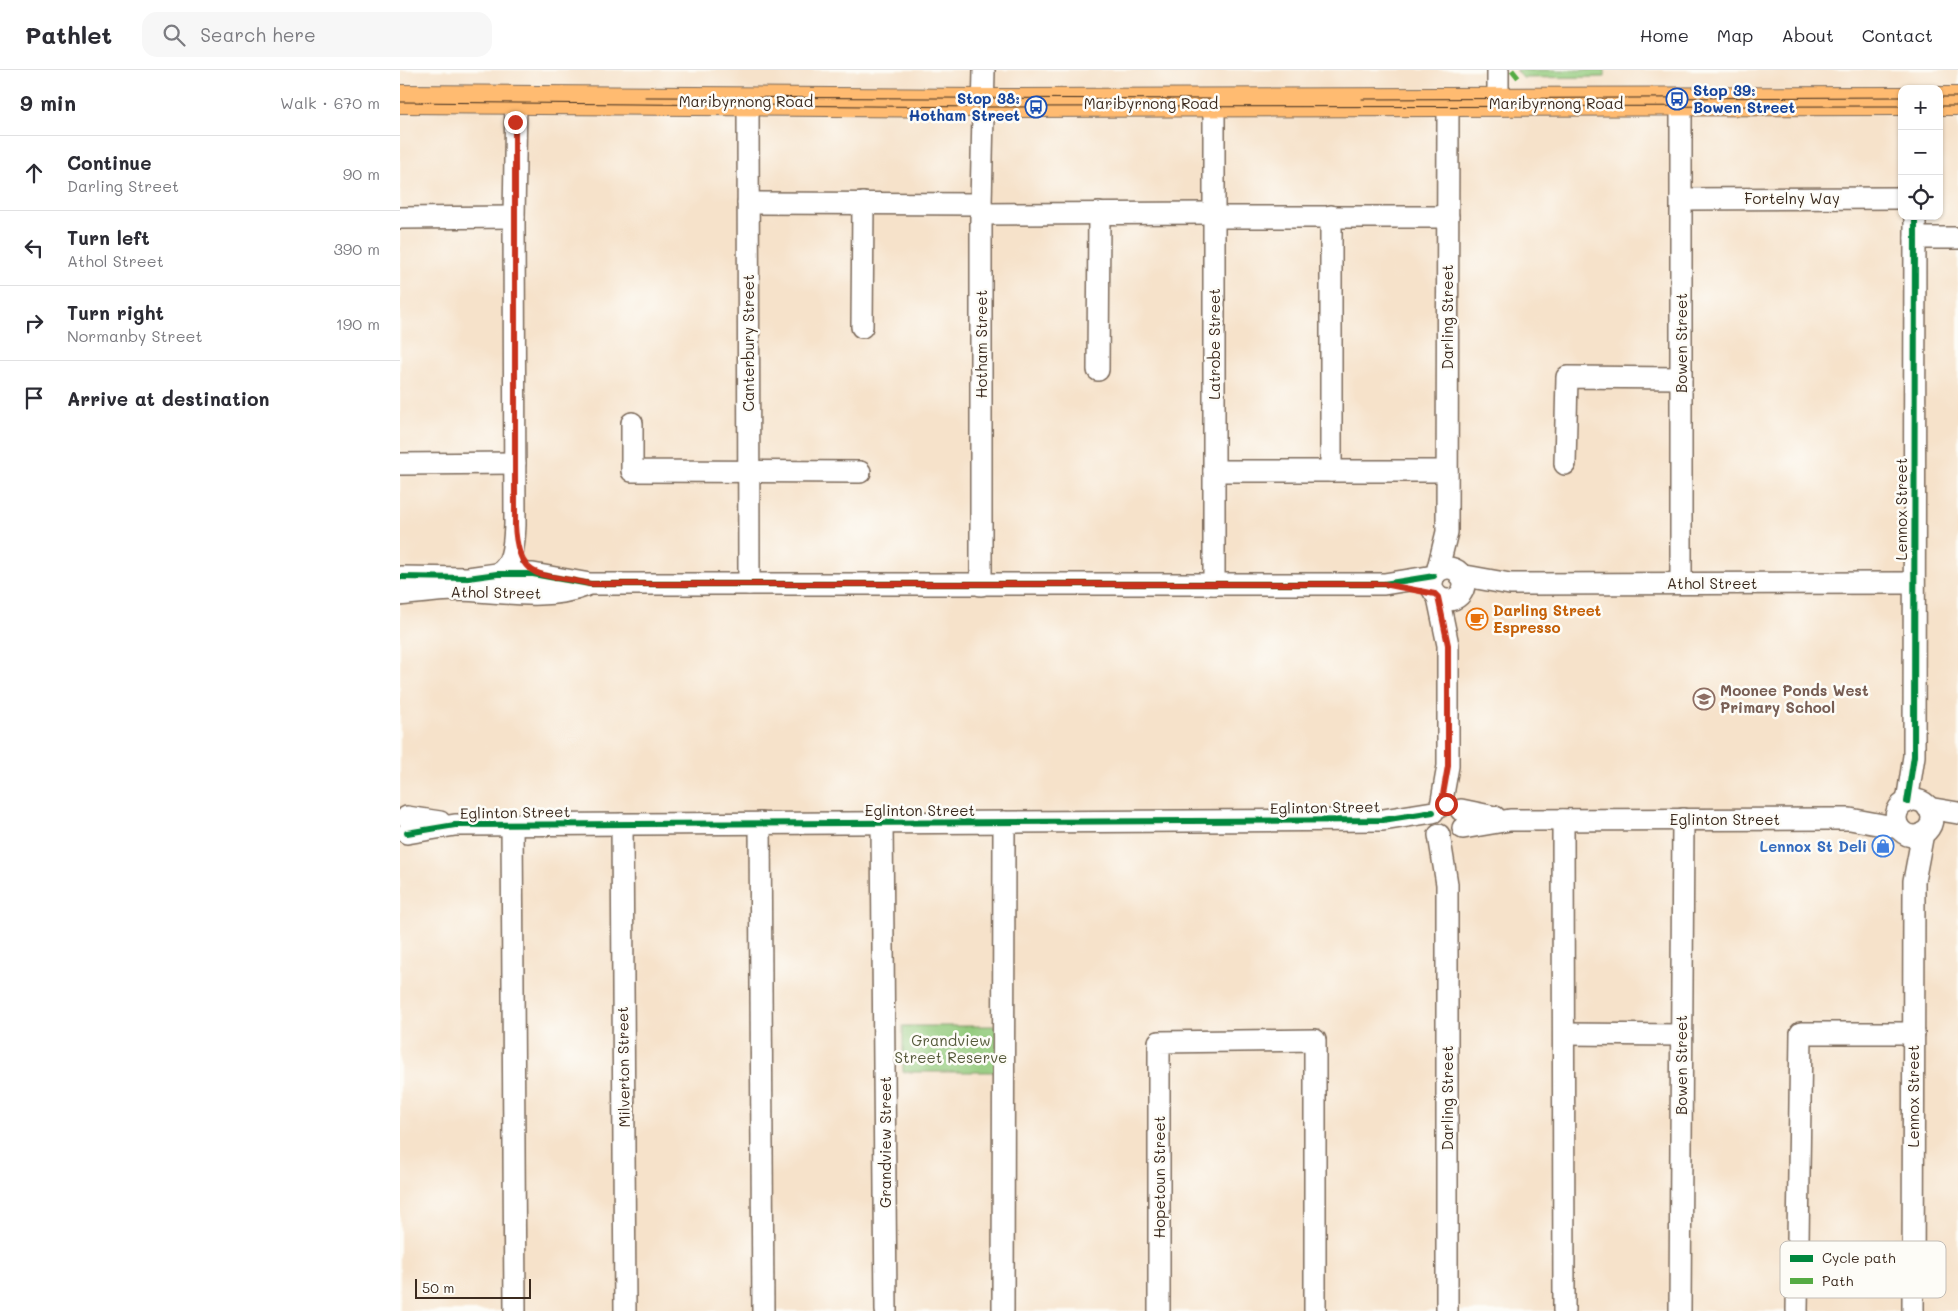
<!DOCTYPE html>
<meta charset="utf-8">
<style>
:root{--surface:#fff;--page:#f7f7f7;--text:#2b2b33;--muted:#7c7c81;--line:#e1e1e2}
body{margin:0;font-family:Mali,sans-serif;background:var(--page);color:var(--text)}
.controls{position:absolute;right:15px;top:15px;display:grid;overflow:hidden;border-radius:10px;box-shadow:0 1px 4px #0004}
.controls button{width:45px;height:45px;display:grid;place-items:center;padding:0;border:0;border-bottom:1px solid var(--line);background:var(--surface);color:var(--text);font:25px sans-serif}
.scale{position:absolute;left:15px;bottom:12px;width:116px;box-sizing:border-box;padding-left:5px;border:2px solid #3b2a1e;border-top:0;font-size:14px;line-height:18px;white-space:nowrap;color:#3b2a1e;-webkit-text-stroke:4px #fdfcf7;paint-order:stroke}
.stop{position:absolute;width:15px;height:15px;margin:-11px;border:4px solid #c8321e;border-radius:50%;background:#fff}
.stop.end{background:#c8321e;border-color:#fff;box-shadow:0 1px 5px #0008}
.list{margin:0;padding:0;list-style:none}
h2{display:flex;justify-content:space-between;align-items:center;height:65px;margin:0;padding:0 20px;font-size:21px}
h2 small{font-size:16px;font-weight:400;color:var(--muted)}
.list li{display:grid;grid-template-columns:32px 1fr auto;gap:15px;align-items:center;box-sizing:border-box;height:75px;padding:0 20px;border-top:1px solid var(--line)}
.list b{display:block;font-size:19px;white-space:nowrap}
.list p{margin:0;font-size:16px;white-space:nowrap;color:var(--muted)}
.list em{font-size:16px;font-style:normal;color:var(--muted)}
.icon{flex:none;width:28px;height:28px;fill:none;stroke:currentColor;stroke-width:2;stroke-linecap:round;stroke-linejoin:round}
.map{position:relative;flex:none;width:1558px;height:1241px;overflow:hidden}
header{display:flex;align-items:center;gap:30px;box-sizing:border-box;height:70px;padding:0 25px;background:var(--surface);border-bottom:1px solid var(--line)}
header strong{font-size:24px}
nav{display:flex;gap:28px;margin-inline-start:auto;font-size:18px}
.search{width:350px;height:45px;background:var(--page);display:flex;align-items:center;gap:12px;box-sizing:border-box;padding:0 18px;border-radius:15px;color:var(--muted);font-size:19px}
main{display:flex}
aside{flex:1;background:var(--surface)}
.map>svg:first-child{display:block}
.green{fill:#94cb7e;stroke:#687a4e}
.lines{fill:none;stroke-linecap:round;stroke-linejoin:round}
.minor-casing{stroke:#7c6a5a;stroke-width:24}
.major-casing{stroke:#7c6a5a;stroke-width:30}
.minor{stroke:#fff;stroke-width:21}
.major{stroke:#ffbb71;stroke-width:28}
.tram{stroke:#3b2a1e;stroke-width:1}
.quiet{stroke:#55ab43;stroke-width:5;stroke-dasharray:10 5;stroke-linecap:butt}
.cycleway-casing{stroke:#fdfcf7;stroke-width:9}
.cycleway{stroke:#00873e;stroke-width:6}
.route{stroke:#c8321e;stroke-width:6}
.labels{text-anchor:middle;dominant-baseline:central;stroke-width:5;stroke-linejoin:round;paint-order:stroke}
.transit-label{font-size:15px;font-weight:bold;fill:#164399;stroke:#fdfcf7;text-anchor:start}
.street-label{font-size:15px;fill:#3b2a1e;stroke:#fdfcf7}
.food-label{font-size:15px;font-weight:bold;fill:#c56008;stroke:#fdfcf7;text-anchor:start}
.education-label{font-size:15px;font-weight:bold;fill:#785e54;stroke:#fdfcf7;text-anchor:start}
.shop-label{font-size:15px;font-weight:bold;fill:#366cbe;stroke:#fdfcf7;text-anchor:end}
.park-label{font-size:15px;fill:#565a3b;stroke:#fdfcf7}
.key{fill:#fdfcf7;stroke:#c3bdb6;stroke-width:1}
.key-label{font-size:14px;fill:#3b2a1e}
</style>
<header>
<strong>Pathlet</strong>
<div class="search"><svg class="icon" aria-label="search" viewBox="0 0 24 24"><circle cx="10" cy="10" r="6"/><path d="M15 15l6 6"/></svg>Search here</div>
<nav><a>Home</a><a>Map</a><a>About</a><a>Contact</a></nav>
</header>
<main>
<aside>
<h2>9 min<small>Walk · 670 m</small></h2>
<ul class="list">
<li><svg class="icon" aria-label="ahead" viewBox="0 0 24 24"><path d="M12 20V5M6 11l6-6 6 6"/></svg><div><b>Continue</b><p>Darling Street</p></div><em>90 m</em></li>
<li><svg class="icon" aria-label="left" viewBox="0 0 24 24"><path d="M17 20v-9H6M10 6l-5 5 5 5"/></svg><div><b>Turn left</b><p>Athol Street</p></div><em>390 m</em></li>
<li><svg class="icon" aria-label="right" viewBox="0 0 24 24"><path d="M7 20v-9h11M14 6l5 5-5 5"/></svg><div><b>Turn right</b><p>Normanby Street</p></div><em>190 m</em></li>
<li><svg class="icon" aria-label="arrive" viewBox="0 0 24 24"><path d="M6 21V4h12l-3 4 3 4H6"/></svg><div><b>Arrive at destination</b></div></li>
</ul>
</aside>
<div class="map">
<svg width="1558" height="1241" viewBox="0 0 1558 1241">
<rect width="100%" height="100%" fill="#fdfcf7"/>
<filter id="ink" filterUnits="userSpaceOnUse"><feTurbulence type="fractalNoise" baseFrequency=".02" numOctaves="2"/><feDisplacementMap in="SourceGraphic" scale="10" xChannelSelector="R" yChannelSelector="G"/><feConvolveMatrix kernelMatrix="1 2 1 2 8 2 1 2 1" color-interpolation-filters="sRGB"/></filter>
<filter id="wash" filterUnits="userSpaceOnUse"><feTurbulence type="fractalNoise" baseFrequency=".0096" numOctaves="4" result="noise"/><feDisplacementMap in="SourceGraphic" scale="20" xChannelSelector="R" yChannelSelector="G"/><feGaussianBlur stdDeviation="1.12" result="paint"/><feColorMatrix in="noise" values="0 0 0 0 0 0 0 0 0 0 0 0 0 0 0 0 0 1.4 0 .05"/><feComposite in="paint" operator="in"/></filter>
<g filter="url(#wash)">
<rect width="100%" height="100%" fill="#f6e2ca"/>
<!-- green -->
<g class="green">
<polygon points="1116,0 1205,0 1205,7 1123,8"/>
<rect x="503" y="956" width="96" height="46"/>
</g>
</g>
<g filter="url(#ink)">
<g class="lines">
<!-- minor casing -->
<g class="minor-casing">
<g id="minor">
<polyline points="1098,0 1098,33"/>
<polyline points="348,32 349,514"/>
<polyline points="1281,129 1502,128"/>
<polyline points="348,133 581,134"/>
<polyline points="581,144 814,143"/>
<polyline points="931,146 931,401"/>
<polyline points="814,147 1048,147"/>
<polyline points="0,148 114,147"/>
<polyline points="1515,168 1558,168"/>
<polyline points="462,257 463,133"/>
<polyline points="698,300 699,143"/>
<polyline points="232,353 232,401 460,402"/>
<polyline points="0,394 115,393"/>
<polyline points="1165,394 1167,307 1281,308"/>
<polyline points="814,401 1047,401"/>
<circle cx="1048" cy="514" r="16"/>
<polyline points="1037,502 1047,462 1048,33"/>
<path d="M 97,504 C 114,496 114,472 115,455 L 114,147 L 116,30"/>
<polyline points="1060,505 1110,514 1513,513"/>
<polyline points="0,507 68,508 97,504 133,504 190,514 984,514 1034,506"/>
<polyline points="1281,513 1281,33"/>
<polyline points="814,514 814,33"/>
<polyline points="581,515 581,134 584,0"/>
<path d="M 0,525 C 19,523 38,520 58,520 C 99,521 146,531 185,516"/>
<polyline points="1038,527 1048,575 1048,696 1041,736"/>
<circle cx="1514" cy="748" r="18"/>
<polyline points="1507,732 1514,686 1515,146"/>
<polyline points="1528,738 1558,743"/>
<polyline points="1061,740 1095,747"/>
<polyline points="7,747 40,752"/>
<polyline points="1163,750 1164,1241"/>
<polyline points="360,753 363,1241"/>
<polyline points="482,753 486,1241"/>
<polyline points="112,754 115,1241"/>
<polyline points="222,754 225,1241"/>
<polyline points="1063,758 1110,750 1433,749 1450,749 1499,758"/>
<polyline points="7,763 55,755 983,750 1033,742"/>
<polyline points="1039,765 1047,814 1047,1241"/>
<polyline points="1165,964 1281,965"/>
<polyline points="603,1241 604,752"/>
<polyline points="759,1241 759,972 915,970 915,1241"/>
<polyline points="1280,1241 1283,749"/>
<polyline points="1397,1241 1401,963 1514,963"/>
<polyline points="1513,1241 1514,811 1523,763"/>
</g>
</g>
<!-- major casing -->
<g class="major-casing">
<g id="major">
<polyline points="0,29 583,33 1502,31"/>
<polyline points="1539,31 1558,31"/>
</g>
</g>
<!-- minor -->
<use href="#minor" class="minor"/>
<!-- major -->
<use href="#major" class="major"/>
<!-- tram -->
<g class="tram">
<polyline points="245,27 810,29"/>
<polyline points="1539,27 1558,27"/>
<polyline points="962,29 1502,27"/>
<polyline points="0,32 583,37 1502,36"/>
<polyline points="1539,36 1558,36"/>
</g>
<!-- quiet -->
<polyline class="quiet" points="1112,0 1120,10"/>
<!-- cycleway casing -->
<g class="cycleway-casing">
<g id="cycleway">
<polyline points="0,507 68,508 97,504 133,504 190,514 984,514 1034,506"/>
<polyline points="1507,732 1514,686 1515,146"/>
<polyline points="7,763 55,755 983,750 1033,742"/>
</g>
</g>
<!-- cycleway -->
<use href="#cycleway" class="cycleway"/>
</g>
</g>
<g class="lines" filter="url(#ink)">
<!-- route -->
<path class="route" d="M 115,52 L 115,455 C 118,515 144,502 190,514 L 984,514 L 1035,524 L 1038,527 L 1048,575 L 1048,696 L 1041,736 L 1046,734"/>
</g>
<!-- icons -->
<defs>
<g id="bus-ring" transform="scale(1.125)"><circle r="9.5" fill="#fdfcf7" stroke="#1a4fb4" stroke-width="1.5"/><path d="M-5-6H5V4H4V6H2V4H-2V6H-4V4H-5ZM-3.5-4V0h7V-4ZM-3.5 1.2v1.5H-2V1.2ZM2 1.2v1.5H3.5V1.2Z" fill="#1a4fb4"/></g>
<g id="cafe-ring" transform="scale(1.125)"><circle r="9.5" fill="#fdfcf7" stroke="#e8710a" stroke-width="1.5"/><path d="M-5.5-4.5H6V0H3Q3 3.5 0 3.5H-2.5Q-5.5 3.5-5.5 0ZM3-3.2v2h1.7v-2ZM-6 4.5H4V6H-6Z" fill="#e8710a"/></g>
<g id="school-ring" transform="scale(1.125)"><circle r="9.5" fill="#fdfcf7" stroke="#8d6e63" stroke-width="1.5"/><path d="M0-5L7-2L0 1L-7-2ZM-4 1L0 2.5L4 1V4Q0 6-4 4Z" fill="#8d6e63"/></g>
<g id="shop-ring" transform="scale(1.125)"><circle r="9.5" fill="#fdfcf7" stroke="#3f7fe0" stroke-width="1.5"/><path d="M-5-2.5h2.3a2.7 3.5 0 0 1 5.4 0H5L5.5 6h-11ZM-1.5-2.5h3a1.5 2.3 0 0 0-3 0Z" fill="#3f7fe0"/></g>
</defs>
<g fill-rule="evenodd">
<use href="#bus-ring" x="1277" y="29"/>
<use href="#bus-ring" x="636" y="37"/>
<use href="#cafe-ring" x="1077" y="549"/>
<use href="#school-ring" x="1304" y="629"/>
<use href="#shop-ring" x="1483" y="776"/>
</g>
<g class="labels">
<!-- transit labels -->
<g class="transit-label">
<text x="1293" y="20">Stop 39:<tspan x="1293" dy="17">Bowen Street</tspan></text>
<text x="620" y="28" text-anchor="end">Stop 38:<tspan x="620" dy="17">Hotham Street</tspan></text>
</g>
<!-- street labels -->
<g class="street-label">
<text x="346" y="31">Maribyrnong Road</text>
<text x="751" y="33">Maribyrnong Road</text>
<text x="1156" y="33">Maribyrnong Road</text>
<text x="1392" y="128">Fortelny Way</text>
<text transform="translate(1047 247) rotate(-90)">Darling Street</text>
<text transform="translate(348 273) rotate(-90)">Canterbury Street</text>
<text transform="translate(1281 273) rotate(-90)">Bowen Street</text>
<text transform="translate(581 274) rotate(-90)">Hotham Street</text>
<text transform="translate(814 274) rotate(-90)">Latrobe Street</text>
<text transform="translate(1501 439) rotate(-90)">Lennox Street</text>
<text x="1312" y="513">Athol Street</text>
<text transform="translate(96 522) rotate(1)">Athol Street</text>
<text transform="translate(925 737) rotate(-1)">Eglinton Street</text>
<text x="520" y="740">Eglinton Street</text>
<text transform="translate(115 742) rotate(-1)">Eglinton Street</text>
<text x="1325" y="749">Eglinton Street</text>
<text transform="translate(1281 995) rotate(-90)">Bowen Street</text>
<text transform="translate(223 997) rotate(-91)">Milverton Street</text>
<text transform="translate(1513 1026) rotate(-90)">Lennox Street</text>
<text transform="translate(1047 1028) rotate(-90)">Darling Street</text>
<text transform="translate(485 1072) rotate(-90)">Grandview Street</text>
<text transform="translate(759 1107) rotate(-90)">Hopetoun Street</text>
</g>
<!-- food labels -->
<g class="food-label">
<text x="1093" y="540">Darling Street<tspan x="1093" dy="17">Espresso</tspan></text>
</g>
<!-- education labels -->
<g class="education-label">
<text x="1320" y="620">Moonee Ponds West<tspan x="1320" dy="17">Primary School</tspan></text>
</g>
<!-- shop labels -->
<g class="shop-label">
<text x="1467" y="776">Lennox St Deli</text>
</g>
<!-- park labels -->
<g class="park-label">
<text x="551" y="970">Grandview<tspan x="551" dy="17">Street Reserve</tspan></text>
</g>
</g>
<!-- legend -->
<rect x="1380" y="1171" width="166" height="57" rx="8" class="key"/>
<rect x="1390" y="1185" width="23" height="7" fill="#00873e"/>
<rect x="1390" y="1208" width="23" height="6" fill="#55ab43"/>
<g class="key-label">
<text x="1422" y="1193">Cycle path</text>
<text x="1422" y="1216">Path</text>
</g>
</svg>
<div class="controls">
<button>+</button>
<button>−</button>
<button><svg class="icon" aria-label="locate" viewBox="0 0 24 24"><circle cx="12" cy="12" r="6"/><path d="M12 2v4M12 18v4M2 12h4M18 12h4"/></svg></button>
</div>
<div class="scale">50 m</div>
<div class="stop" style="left:1046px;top:734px"></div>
<div class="stop end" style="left:115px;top:52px"></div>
</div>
</main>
